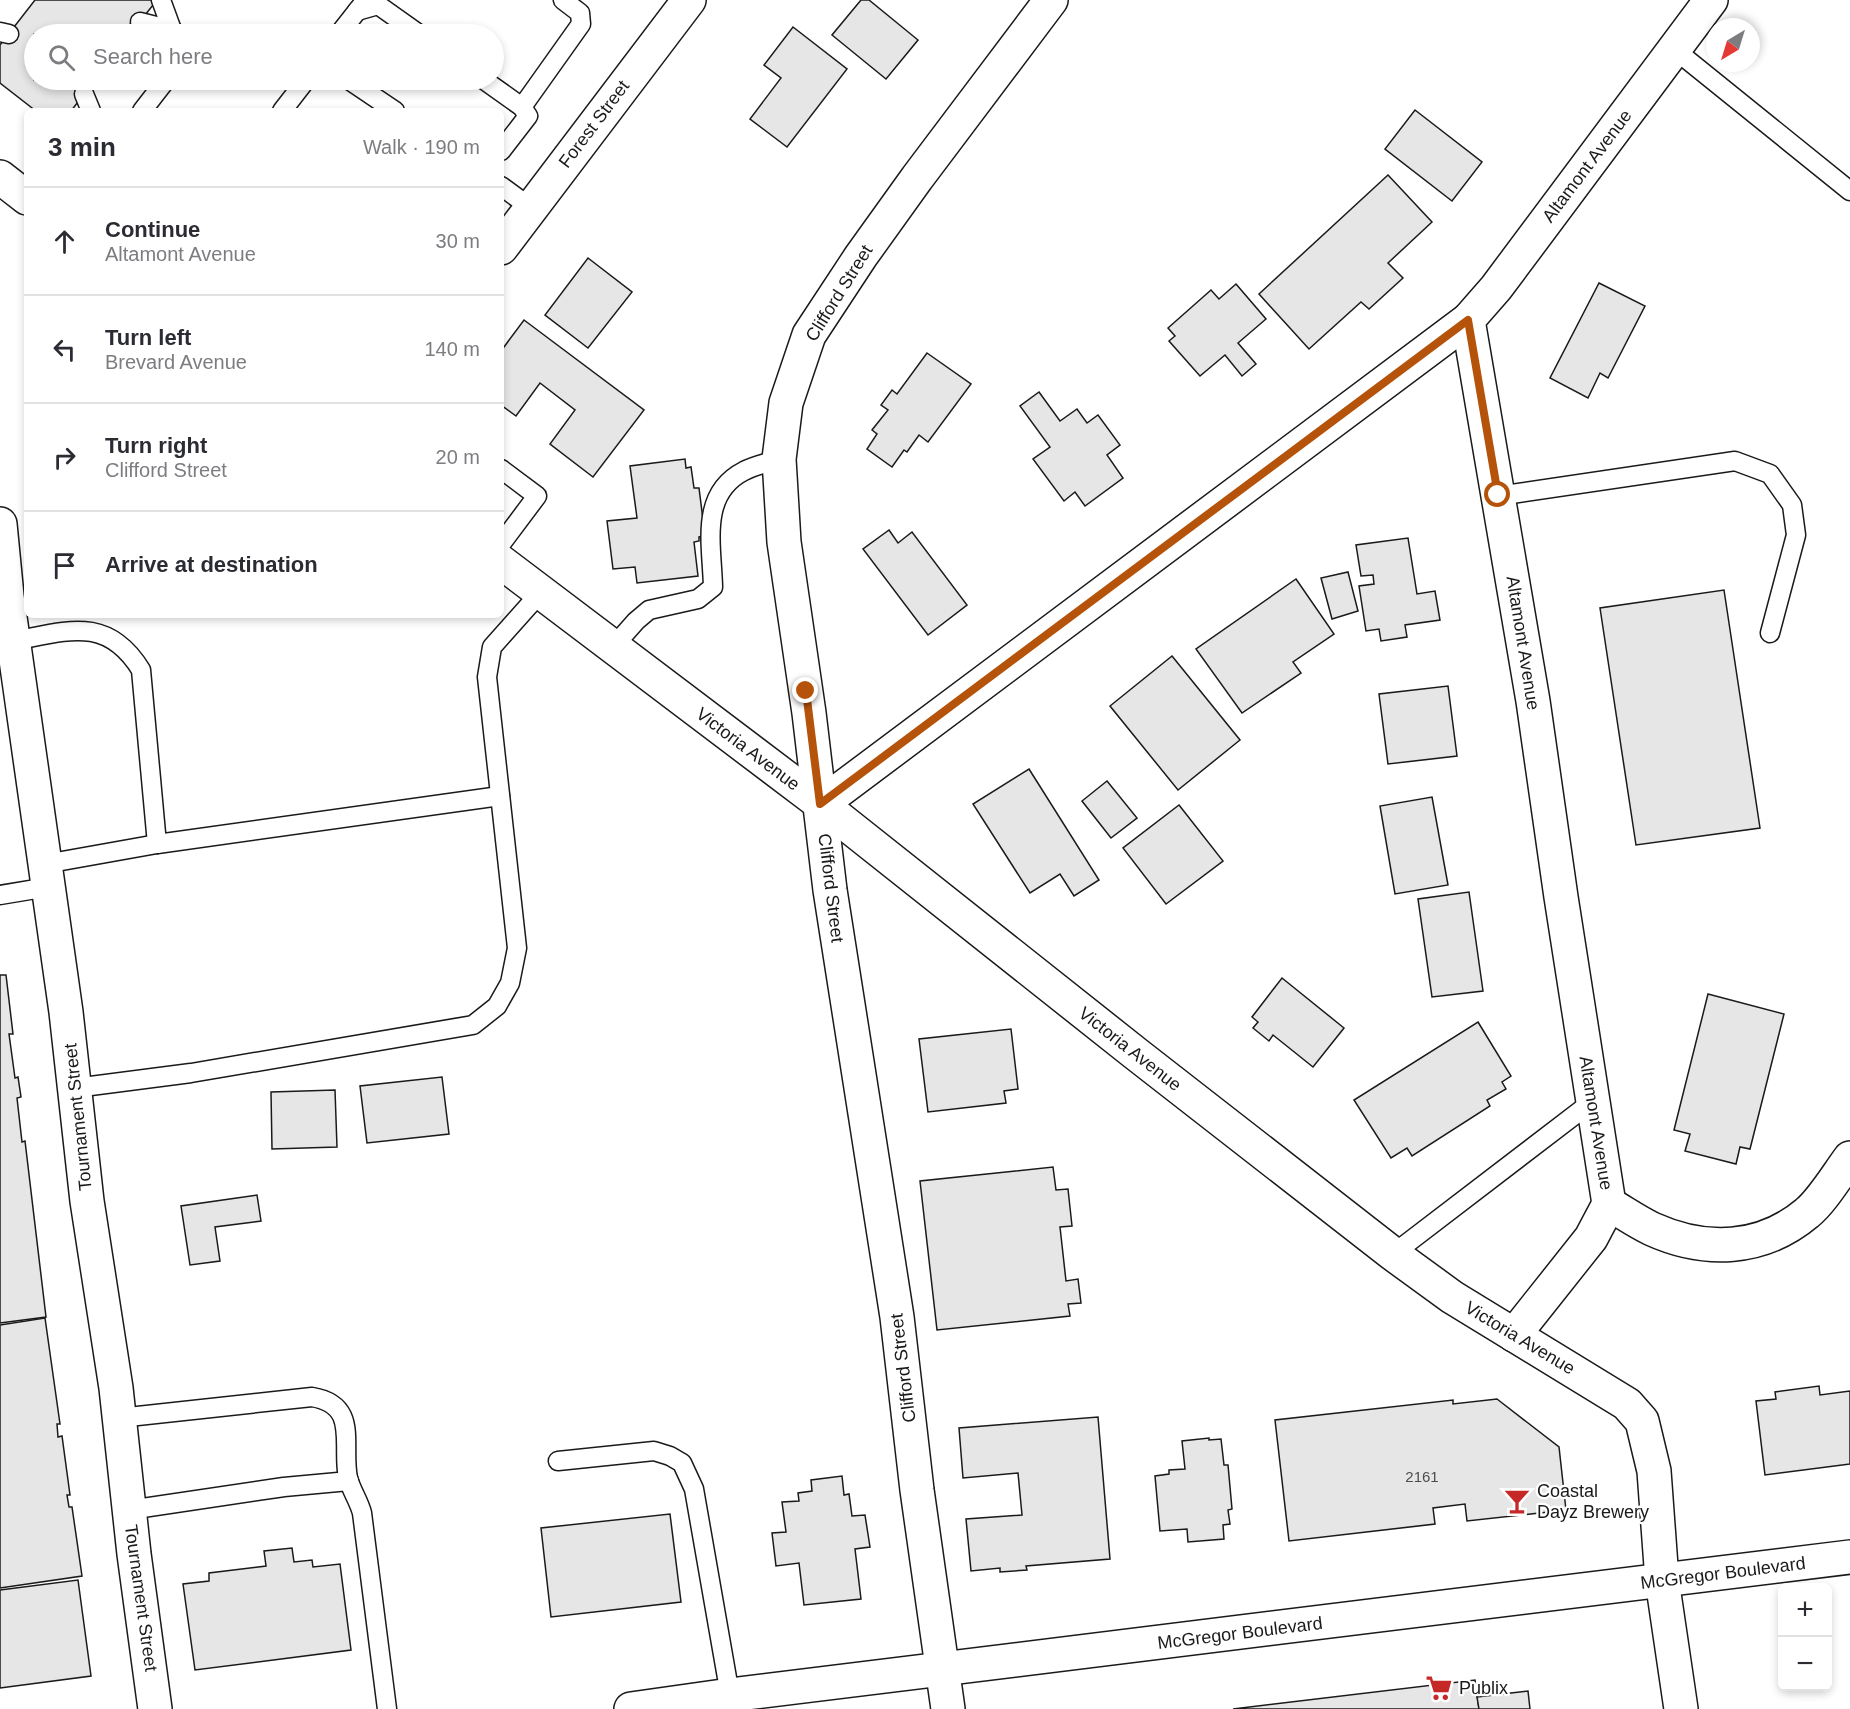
<!DOCTYPE html>
<meta charset="utf-8">
<style>
:root{--surface:#fff;--page:#f7f7f7;--text:#2b2b33;--muted:#7c7c81;--line:#e1e1e2}
body{margin:0;font-family:Arial,sans-serif;background:var(--page);color:var(--text)}
.controls{position:absolute;right:18px;bottom:18px;display:grid;overflow:hidden;border-radius:9px;box-shadow:0 3px 9px #0003}
.controls button{width:54px;height:54px;display:grid;place-items:center;padding:0;border:0;border-bottom:2px solid var(--line);background:var(--surface);color:var(--text);font:30px sans-serif}
.compass{position:absolute;left:1706px;top:18px;width:54px;height:54px;border-radius:50%;background:var(--surface);box-shadow:0 3px 9px #0003;rotate:218deg}
.stop{position:absolute;width:18px;height:18px;margin:-14px;border:4px solid #b45309;border-radius:50%;background:#fff}
.stop.end{background:#b45309;border-color:#fff;box-shadow:0 2px 6px #0008}
.list{margin:0;padding:0;list-style:none}
h2{display:flex;justify-content:space-between;align-items:center;height:78px;margin:0;padding:0 24px;font-size:26px}
h2 small{font-size:20px;font-weight:400;color:var(--muted)}
.list li{display:grid;grid-template-columns:39px 1fr auto;gap:18px;align-items:center;box-sizing:border-box;height:108px;padding:0 24px;border-top:2px solid var(--line)}
.list b{display:block;font-size:22px;white-space:nowrap}
.list p{margin:0;font-size:20px;white-space:nowrap;color:var(--muted)}
.list em{font-size:20px;font-style:normal;color:var(--muted)}
.icon{flex:none;width:33px;height:33px;fill:none;stroke:currentColor;stroke-width:2;stroke-linecap:round;stroke-linejoin:round}
.map{position:relative;flex:none;width:1850px;height:1709px;overflow:hidden}
.search{position:absolute;background:var(--surface);box-shadow:0 3px 9px #0003;left:24px;top:24px;width:480px;height:66px;display:flex;align-items:center;gap:15px;box-sizing:border-box;padding:0 21px;border-radius:33px;color:var(--muted);font-size:22px}
.panel{position:absolute;background:var(--surface);box-shadow:0 3px 9px #0003;left:24px;top:108px;width:480px;height:510px;border-radius:9px}
.map>svg:first-child{display:block}
.building{fill:#e6e6e6;stroke:#1a1a1a;stroke-width:1.5}
.lines{fill:none;stroke-linecap:round;stroke-linejoin:round}
.lane-casing{stroke:#1a1a1a;stroke-width:21}
.street-casing{stroke:#1a1a1a;stroke-width:36}
.secondary-casing{stroke:#1a1a1a;stroke-width:36}
.lane{stroke:#fff;stroke-width:18}
.street{stroke:#fff;stroke-width:33}
.secondary{stroke:#fff;stroke-width:33}
.route{stroke:#b45309;stroke-width:8}
.labels{text-anchor:middle;dominant-baseline:central;stroke-width:4.5;stroke-linejoin:round;paint-order:stroke}
.number-label{font-size:15px;fill:#4d4d4d}
.street-label{font-size:18px;fill:#1a1a1a;stroke:#fff}
.poi-label{font-size:18px;fill:#1a1a1a;stroke:#fff;text-anchor:start}
</style>
<div class="map">
<svg width="1850" height="1709" viewBox="0 0 1850 1709">
<rect width="100%" height="100%" fill="#fff"/>
<!-- building -->
<g class="building">
<polygon points="35,0 157,0 130,34 34,34 34,80 95,80 71,111 36,111 0,83 0,45"/>
<polygon points="861,0 869,0 918,40 886,79 832,35"/>
<polygon points="793,27 847,69 787,147 750,119 781,78 764,65"/>
<polygon points="1415,110 1482,162 1452,201 1385,149"/>
<polygon points="1388,175 1432,222 1388,263 1403,278 1369,309 1361,302 1309,349 1259,294"/>
<polygon points="588,258 632,292 588,348 545,315"/>
<polygon points="1599,283 1645,306 1608,378 1600,373 1588,398 1550,378"/>
<polygon points="1236,284 1266,319 1238,343 1256,364 1242,376 1225,355 1200,376 1169,341 1175,336 1168,328 1211,290 1219,299"/>
<polygon points="524,320 644,410 593,477 550,444 575,410 540,383 516,416 501,405 501,351"/>
<polygon points="927,353 971,384 928,442 919,435 907,452 904,450 892,467 867,449 877,434 872,430 888,410 881,405 892,390 897,394"/>
<polygon points="1039,392 1060,421 1077,409 1087,423 1098,415 1120,445 1107,455 1123,478 1085,506 1075,492 1064,501 1033,459 1050,447 1020,406"/>
<polygon points="685,459 686,468 691,467 694,488 699,488 705,536 699,537 699,541 694,542 698,576 637,583 635,567 613,569 607,521 637,518 630,466"/>
<polygon points="889,530 898,543 912,532 967,605 928,635 863,549"/>
<polygon points="1408,538 1417,594 1435,591 1440,620 1405,625 1407,637 1381,641 1379,629 1366,631 1359,586 1374,584 1373,575 1361,576 1356,545"/>
<polygon points="1348,572 1358,611 1332,619 1321,578"/>
<polygon points="1296,579 1334,634 1293,662 1301,673 1242,713 1196,649"/>
<polygon points="1724,590 1760,828 1636,845 1600,608"/>
<polygon points="1172,656 1240,740 1178,790 1110,706"/>
<polygon points="1448,686 1457,756 1388,764 1379,694"/>
<polygon points="1029,769 1099,880 1074,896 1060,874 1030,893 973,804"/>
<polygon points="1107,781 1137,818 1111,838 1082,801"/>
<polygon points="1432,797 1448,885 1395,894 1380,806"/>
<polygon points="1179,805 1223,861 1166,904 1123,848"/>
<polygon points="1469,892 1483,991 1432,997 1418,899"/>
<polygon points="0,975 6,975 13,1034 9,1034 15,1078 18,1077 21,1097 17,1098 22,1142 25,1141 46,1317 0,1323"/>
<polygon points="1282,978 1344,1028 1313,1067 1273,1035 1269,1041 1253,1028 1258,1022 1252,1017"/>
<polygon points="1708,994 1784,1014 1750,1149 1740,1147 1736,1164 1685,1151 1690,1134 1674,1130"/>
<polygon points="1478,1022 1511,1076 1502,1082 1506,1089 1487,1100 1490,1106 1412,1156 1407,1148 1391,1158 1354,1100"/>
<polygon points="1011,1029 1018,1089 1004,1091 1006,1103 928,1112 919,1039"/>
<polygon points="442,1077 449,1134 367,1143 360,1086"/>
<polygon points="335,1090 337,1147 272,1149 271,1092"/>
<polygon points="1053,1167 1056,1190 1068,1189 1072,1226 1060,1227 1066,1281 1078,1279 1081,1303 1068,1304 1070,1316 937,1330 920,1181"/>
<polygon points="257,1195 261,1221 215,1227 220,1261 190,1265 181,1206"/>
<polygon points="45,1318 60,1424 57,1424 58,1437 62,1436 70,1495 67,1495 69,1507 72,1507 82,1576 0,1588 0,1325"/>
<polygon points="1819,1386 1820,1395 1850,1391 1850,1464 1765,1475 1756,1401 1776,1399 1775,1392"/>
<polygon points="1497,1399 1559,1447 1566,1510 1467,1521 1465,1504 1433,1508 1435,1524 1289,1541 1275,1420 1453,1400 1453,1404"/>
<polygon points="1098,1417 1110,1559 1026,1566 1027,1570 1000,1572 1000,1568 971,1571 966,1519 1022,1515 1018,1473 963,1478 959,1428"/>
<polygon points="1209,1438 1209,1440 1221,1439 1224,1465 1228,1465 1232,1509 1228,1510 1230,1524 1223,1525 1224,1539 1188,1542 1187,1529 1160,1531 1155,1476 1169,1474 1169,1470 1185,1469 1182,1441"/>
<polygon points="842,1476 844,1495 849,1494 852,1516 865,1515 870,1547 855,1549 861,1599 804,1605 799,1563 776,1566 772,1533 786,1532 782,1502 799,1501 798,1493 812,1491 811,1480"/>
<polygon points="670,1514 681,1602 551,1617 541,1528"/>
<polygon points="292,1548 294,1562 312,1560 313,1567 340,1564 351,1650 195,1670 183,1584 209,1581 209,1573 266,1566 264,1551"/>
<polygon points="78,1580 91,1676 0,1688 0,1590"/>
<polygon points="1475,1680 1479,1709 1233,1709"/>
<polygon points="1528,1691 1530,1709 1479,1709 1477,1697"/>
</g>
<g class="lines">
<!-- lane casing -->
<g class="lane-casing">
<g id="lane">
<polyline points="161,0 172,30"/>
<polyline points="357,11 378,5 419,34"/>
<polyline points="140,22 172,30 177,34"/>
<polyline points="0,32 9,34"/>
<polyline points="339,34 365,1"/>
<polyline points="1674,49 1850,191"/>
<polyline points="349,80 395,111"/>
<polyline points="484,80 522,107 528,116 501,151"/>
<polyline points="84,94 91,111"/>
<polyline points="522,107 581,24 580,13 563,0"/>
<polyline points="142,111 166,80"/>
<polyline points="282,111 306,80"/>
<polyline points="501,186 531,208"/>
<polyline points="501,469 537,496 501,544"/>
<polyline points="1498,496 1735,461 1770,474 1792,505 1796,535 1770,633"/>
<path d="M 14,641 C 67,631 107,615 141,670 L 157,844"/>
<path d="M 613,647 L 636,621 L 649,610 L 698,599 L 713,587 C 712,545 699,494 744,471 C 755,465 768,463 779,459"/>
<polyline points="45,864 157,844 500,796"/>
<polyline points="0,895 48,887"/>
<polyline points="75,1088 191,1073 473,1025 497,1006 510,983 517,948 487,677 492,647 541,592"/>
<polyline points="1393,1254 1593,1101"/>
<path d="M 119,1418 L 312,1397 C 360,1405 341,1445 348,1478 C 351,1490 359,1501 362,1513 L 387,1709"/>
<polyline points="558,1461 654,1451 670,1456 682,1463 694,1489 730,1695"/>
<polyline points="129,1510 284,1487 349,1481"/>
</g>
</g>
<!-- street casing -->
<g class="street-casing">
<g id="street">
<polyline points="501,248 689,0"/>
<polyline points="0,524 7,596 66,1012 87,1201 116,1388 134,1554 155,1709"/>
<polyline points="821,804 1468,320"/>
<path d="M 1609,1204 C 1623,1212 1637,1222 1652,1229 C 1705,1253 1762,1251 1807,1213 C 1822,1201 1838,1174 1850,1158"/>
<polyline points="1514,1335 1591,1238 1609,1204 1561,897 1533,701 1468,320 1496,288 1711,0"/>
<polyline points="1662,1580 1681,1709"/>
<polyline points="948,1709 917,1490 897,1317 830,890 809,713 784,542 779,459 786,403 809,335 861,256 917,178 1051,0"/>
</g>
</g>
<!-- secondary casing -->
<g class="secondary-casing">
<g id="secondary">
<polyline points="0,177 27,198"/>
<polyline points="501,562 821,804 1135,1053 1393,1254 1452,1297 1627,1404 1642,1421 1654,1471 1662,1580"/>
<polyline points="631,1709 730,1695 1850,1557"/>
</g>
</g>
<!-- lane -->
<use href="#lane" class="lane"/>
<!-- street -->
<use href="#street" class="street"/>
<!-- secondary -->
<use href="#secondary" class="secondary"/>
</g>
<g class="lines">
<!-- route -->
<polyline class="route" points="806,691 820,804 1468,320 1498,495"/>
</g>
<!-- icons -->
<defs>
<g id="bar-bare" transform="scale(2.07)"><path d="M-6-5H6L.8 .8V4.5H3.5V6h-7V4.5H-.8V.8Z" fill="#c62828" stroke="#fff" stroke-width="2.5" paint-order="stroke"/></g>
<g id="supermarket-bare" transform="scale(2.07)"><path d="M-6-5.5h2.5l.6 2H6L4.5 2H-2.5L-4.4-4H-6ZM-1.5 3.2a1.3 1.3 0 1 0 .1 0ZM3 3.2a1.3 1.3 0 1 0 .1 0Z" fill="#c62828" stroke="#fff" stroke-width="2.5" paint-order="stroke"/></g>
</defs>
<g fill-rule="evenodd">
<use href="#bar-bare" x="1517" y="1501"/>
<use href="#supermarket-bare" x="1439" y="1688"/>
</g>
<g class="labels">
<!-- number labels -->
<g class="number-label">
<text x="1422" y="1476">2161</text>
</g>
<!-- street labels -->
<g class="street-label">
<text transform="translate(594 124) rotate(-53)">Forest Street</text>
<text transform="translate(1587 166) rotate(-53)">Altamont Avenue</text>
<text transform="translate(839 293) rotate(-58)">Clifford Street</text>
<text transform="translate(1523 643) rotate(81)">Altamont Avenue</text>
<text transform="translate(748 749) rotate(37)">Victoria Avenue</text>
<text transform="translate(831 888) rotate(83)">Clifford Street</text>
<text transform="translate(1130 1049) rotate(38)">Victoria Avenue</text>
<text transform="translate(78 1117) rotate(-96)">Tournament Street</text>
<text transform="translate(1596 1123) rotate(81)">Altamont Avenue</text>
<text transform="translate(1520 1338) rotate(31)">Victoria Avenue</text>
<text transform="translate(903 1368) rotate(-97)">Clifford Street</text>
<text transform="translate(1723 1573) rotate(-7)">McGregor Boulevard</text>
<text transform="translate(141 1598) rotate(82)">Tournament Street</text>
<text transform="translate(1240 1633) rotate(-7)">McGregor Boulevard</text>
</g>
<!-- poi labels -->
<g class="poi-label">
<text x="1537" y="1491">Coastal<tspan x="1537" dy="21">Dayz Brewery</tspan></text>
<text x="1459" y="1688">Publix</text>
</g>
</g>
</svg>
<div class="controls">
<button>+</button>
<button>−</button>
</div>
<svg class="compass" viewBox="-18 -18 36 36"><path d="M0-13l5 13h-10z" fill="#e53935"/><path d="M0 13l5-13h-10z" fill="#7c7c81"/></svg>
<div class="stop" style="left:1498px;top:495px"></div>
<div class="stop end" style="left:806px;top:691px"></div>
<div class="search"><svg class="icon" aria-label="search" viewBox="0 0 24 24"><circle cx="10" cy="10" r="6"/><path d="M15 15l6 6"/></svg>Search here</div>
<section class="panel">
<h2>3 min<small>Walk · 190 m</small></h2>
<ul class="list">
<li><svg class="icon" aria-label="ahead" viewBox="0 0 24 24"><path d="M12 20V5M6 11l6-6 6 6"/></svg><div><b>Continue</b><p>Altamont Avenue</p></div><em>30 m</em></li>
<li><svg class="icon" aria-label="left" viewBox="0 0 24 24"><path d="M17 20v-9H6M10 6l-5 5 5 5"/></svg><div><b>Turn left</b><p>Brevard Avenue</p></div><em>140 m</em></li>
<li><svg class="icon" aria-label="right" viewBox="0 0 24 24"><path d="M7 20v-9h11M14 6l5 5-5 5"/></svg><div><b>Turn right</b><p>Clifford Street</p></div><em>20 m</em></li>
<li><svg class="icon" aria-label="arrive" viewBox="0 0 24 24"><path d="M6 21V4h12l-3 4 3 4H6"/></svg><div><b>Arrive at destination</b></div></li>
</ul>
</section>
</div>
